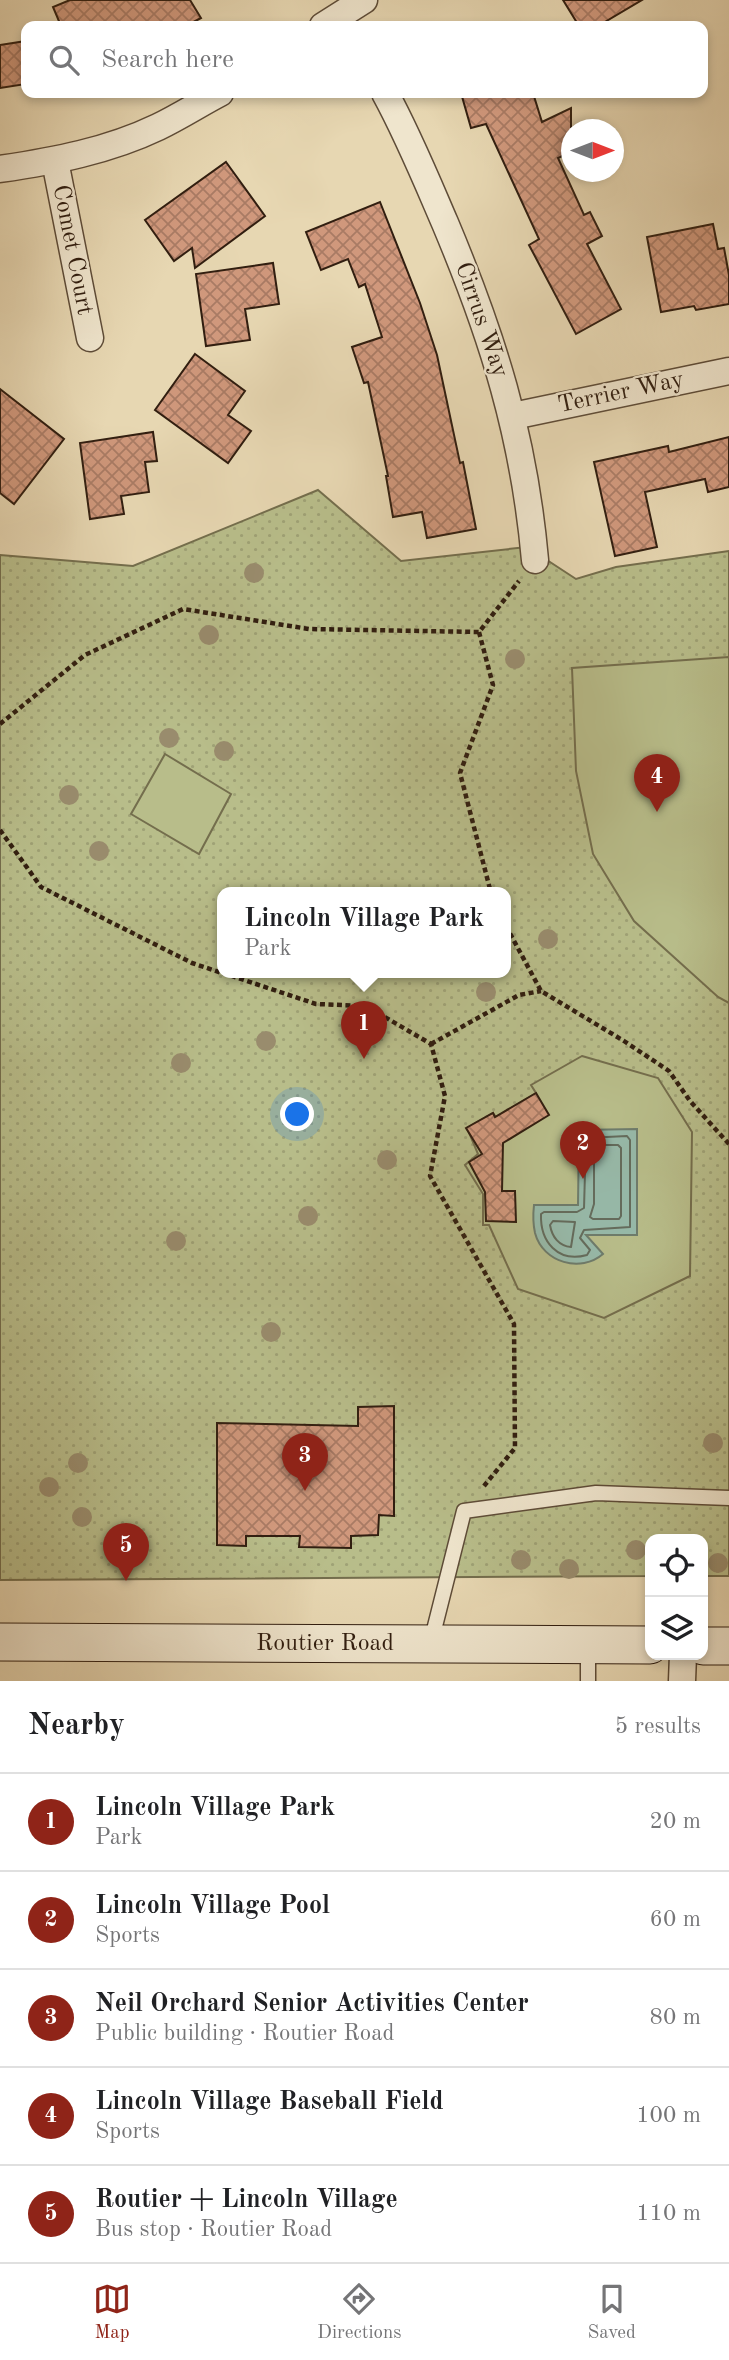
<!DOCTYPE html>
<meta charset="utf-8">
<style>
:root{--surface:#fff;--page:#f2f2f2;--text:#202124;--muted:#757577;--line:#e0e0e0;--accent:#8f2418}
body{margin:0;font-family:"Old Standard TT",serif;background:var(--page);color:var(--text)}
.controls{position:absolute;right:21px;bottom:21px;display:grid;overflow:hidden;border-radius:14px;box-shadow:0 4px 10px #0003}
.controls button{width:63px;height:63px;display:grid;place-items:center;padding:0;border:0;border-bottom:2px solid var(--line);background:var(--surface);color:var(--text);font:35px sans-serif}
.compass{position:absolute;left:561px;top:119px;width:63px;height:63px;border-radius:50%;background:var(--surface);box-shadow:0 4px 10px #0003;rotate:90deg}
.you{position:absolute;left:298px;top:1115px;width:24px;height:24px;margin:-18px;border:5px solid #fff;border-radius:50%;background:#1a73e8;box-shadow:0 0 0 10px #1a73e833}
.badge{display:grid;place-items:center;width:46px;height:46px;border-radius:50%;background:var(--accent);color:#fff;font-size:23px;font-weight:700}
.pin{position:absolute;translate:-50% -58px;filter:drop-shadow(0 2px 4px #0008)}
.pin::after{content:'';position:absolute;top:37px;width:24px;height:21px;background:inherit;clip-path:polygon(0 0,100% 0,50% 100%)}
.popup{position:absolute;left:217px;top:887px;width:294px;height:91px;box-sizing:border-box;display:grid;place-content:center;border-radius:14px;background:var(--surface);filter:drop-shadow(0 2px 5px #0005);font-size:23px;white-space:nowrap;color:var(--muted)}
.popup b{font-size:26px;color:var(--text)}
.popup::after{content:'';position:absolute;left:50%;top:100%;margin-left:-14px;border:14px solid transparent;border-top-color:var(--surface)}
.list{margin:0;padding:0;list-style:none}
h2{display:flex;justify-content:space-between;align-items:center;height:91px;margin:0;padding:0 28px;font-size:30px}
h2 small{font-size:23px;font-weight:400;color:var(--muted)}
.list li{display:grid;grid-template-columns:46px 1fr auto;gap:21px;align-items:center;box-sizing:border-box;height:98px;padding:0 28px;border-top:2px solid var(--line)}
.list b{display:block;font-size:26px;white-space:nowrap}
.list p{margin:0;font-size:23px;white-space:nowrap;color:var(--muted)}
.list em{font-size:23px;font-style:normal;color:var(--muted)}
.icon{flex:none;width:38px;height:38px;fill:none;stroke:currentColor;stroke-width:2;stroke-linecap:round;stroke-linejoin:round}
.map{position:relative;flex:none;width:729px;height:1681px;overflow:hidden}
.search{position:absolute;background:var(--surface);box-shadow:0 4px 10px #0003;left:21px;right:21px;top:21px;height:77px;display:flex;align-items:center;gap:18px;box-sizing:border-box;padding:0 24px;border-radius:14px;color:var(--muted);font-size:26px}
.sheet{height:581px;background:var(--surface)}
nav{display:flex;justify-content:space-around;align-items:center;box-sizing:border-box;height:98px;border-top:2px solid var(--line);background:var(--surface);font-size:19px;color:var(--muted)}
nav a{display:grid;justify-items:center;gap:4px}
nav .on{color:var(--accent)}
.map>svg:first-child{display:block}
.green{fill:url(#green-dots);stroke:#746e4d;stroke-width:2;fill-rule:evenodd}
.pitch{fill:#b8bd8a;stroke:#746e4d;stroke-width:2}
.water{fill:#97baaa;stroke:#6e7c6c;stroke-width:2}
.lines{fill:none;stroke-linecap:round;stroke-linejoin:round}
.shore{stroke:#646c5d;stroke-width:2}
.building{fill:url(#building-cross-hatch);stroke:#311e10;stroke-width:2}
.lane-casing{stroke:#5e4c38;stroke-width:17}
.street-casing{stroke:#5e4c38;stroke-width:29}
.secondary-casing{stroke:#311e10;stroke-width:39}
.path{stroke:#311e10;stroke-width:4.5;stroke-dasharray:5 3.5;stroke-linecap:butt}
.lane{stroke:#efe5cd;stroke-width:14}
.street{stroke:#efe5cd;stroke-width:26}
.secondary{stroke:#efe5cd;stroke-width:37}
.tree{fill:#998c6d}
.labels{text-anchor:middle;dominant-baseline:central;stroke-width:5;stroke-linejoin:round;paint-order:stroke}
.street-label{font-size:24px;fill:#311e10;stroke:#efe5cd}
</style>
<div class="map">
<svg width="729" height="1681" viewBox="0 0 729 1681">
<defs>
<pattern id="green-dots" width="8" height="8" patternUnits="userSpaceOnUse" patternTransform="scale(1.75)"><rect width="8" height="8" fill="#b8bd8a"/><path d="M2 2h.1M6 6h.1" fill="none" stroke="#9fa276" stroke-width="1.8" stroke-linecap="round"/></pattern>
<pattern id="building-cross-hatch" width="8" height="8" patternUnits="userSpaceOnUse" patternTransform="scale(1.75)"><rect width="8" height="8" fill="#d0987c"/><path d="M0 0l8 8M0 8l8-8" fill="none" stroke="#a97b64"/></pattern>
</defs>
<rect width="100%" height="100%" fill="#e7d7b2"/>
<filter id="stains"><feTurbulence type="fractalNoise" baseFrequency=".00286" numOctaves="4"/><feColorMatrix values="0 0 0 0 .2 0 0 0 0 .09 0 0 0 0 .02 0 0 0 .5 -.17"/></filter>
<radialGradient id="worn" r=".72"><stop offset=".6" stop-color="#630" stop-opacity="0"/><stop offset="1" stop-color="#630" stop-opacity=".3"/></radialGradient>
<!-- green -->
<path class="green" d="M 318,490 L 401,561 L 527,547 L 576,579 L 616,567 L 729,551 L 729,1576 L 703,1576 L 703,1539 L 650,1539 L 650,1576 L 0,1580 L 0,555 L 133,566 ZM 222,893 L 506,893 L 506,973 L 222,973 Z"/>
<!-- pitch -->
<g class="pitch">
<polygon points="729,657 729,1003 718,997 634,921 593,854 576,771 572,668"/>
<polygon points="165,754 231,794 199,854 131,814"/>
<polygon points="582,1056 658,1078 692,1132 690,1276 604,1318 518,1289 489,1225 483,1225 483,1194 465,1165 478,1154 467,1128 493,1113 496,1117 536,1093 531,1085"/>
</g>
<!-- water -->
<path class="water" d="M 637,1129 L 637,1235 L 586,1235 L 603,1254 C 581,1273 543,1263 535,1233 C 533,1224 533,1214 534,1205 L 578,1205 L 579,1130 Z"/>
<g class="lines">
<!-- shore -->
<g class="shore">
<path d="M 627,1136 L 630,1140 L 630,1227 L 584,1230 L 580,1238 L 590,1250 L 587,1255 C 558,1263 540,1242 541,1214 L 544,1212 L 577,1212 L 584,1208 L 586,1138 Z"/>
<polygon points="598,1145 618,1145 621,1148 621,1216 619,1219 593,1219 590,1217 594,1204 594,1148"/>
<path d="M 553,1221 L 575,1222 L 571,1247 C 559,1246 552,1237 550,1225 Z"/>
</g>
</g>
<!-- building -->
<g class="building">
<polygon points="70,0 190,0 201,18 186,26 61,26 53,7"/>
<polygon points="563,0 642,0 598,26 579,26"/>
<polygon points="26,41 26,84 0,88 0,45"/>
<polygon points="461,93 533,93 542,122 571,108 571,152 558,158 584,215 590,212 602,236 587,244 621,309 576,334 529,245 539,239 486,124 471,128"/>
<polygon points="226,162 265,216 195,268 192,248 174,261 145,220"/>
<polygon points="380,202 420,303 437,355 460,463 463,462 476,529 427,538 422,512 393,517 386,476 388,476 368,382 364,383 352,347 382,337 365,284 359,287 348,259 321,270 306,232"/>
<polygon points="713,224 718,249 724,248 729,275 729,304 696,310 694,306 661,312 647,237"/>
<polygon points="273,263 279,304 245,309 250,340 206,346 196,274"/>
<polygon points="195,354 245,391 228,415 251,431 228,463 155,410"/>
<polygon points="0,389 64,439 14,504 0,493"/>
<polygon points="153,432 157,461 145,462 149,492 121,496 124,514 90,519 80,443"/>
<polygon points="729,437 729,487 708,492 705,479 645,492 657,547 615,556 594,462 668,446 669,452"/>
<polygon points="536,1093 549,1115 503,1143 502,1191 515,1191 516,1222 486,1221 485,1192 469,1162 482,1154 466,1128 493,1113 495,1117"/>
<polygon points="394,1406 394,1516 379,1515 378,1535 351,1536 351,1548 299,1547 300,1536 246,1536 246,1546 217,1545 217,1423 358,1426 358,1407"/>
</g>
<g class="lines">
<!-- lane casing -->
<g class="lane-casing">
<g id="lane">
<polyline points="431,1642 464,1511 596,1493 729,1498"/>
<polyline points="588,1646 588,1681"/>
</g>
</g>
<!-- street casing -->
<g class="street-casing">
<g id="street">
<polyline points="323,26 364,0"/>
<path d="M 385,93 C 408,135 426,179 445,223 C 493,337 524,436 535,560"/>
<polyline points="55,161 90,338"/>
<path d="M 0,169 C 54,161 108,151 158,127 C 179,117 199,104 220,93"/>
<polyline points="513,416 729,371"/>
<polyline points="682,1681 683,1655"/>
</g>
</g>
<!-- secondary casing -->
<g class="secondary-casing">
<g id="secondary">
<polyline points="0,1642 650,1645"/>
<polyline points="703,1646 729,1646"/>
</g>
</g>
<!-- path -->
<g class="path">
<polyline points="479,632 493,685 460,773 491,893"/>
<polyline points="0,724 85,655 183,609 309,629 479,632 519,581"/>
<polyline points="0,830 41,887 192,963 222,973"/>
<polyline points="506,926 541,991 624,1041 669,1071 690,1101 729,1144"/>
<polyline points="223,973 316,1004 366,1006 431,1044 445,1096 430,1176 514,1324 515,1448 484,1486"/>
<polyline points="431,1044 519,995 541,991"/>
</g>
<!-- lane -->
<use href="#lane" class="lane"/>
<!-- street -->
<use href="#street" class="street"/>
<!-- secondary -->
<use href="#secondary" class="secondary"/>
</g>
<!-- trees -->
<g class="tree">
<circle cx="254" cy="573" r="10"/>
<circle cx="209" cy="635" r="10"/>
<circle cx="515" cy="659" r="10"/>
<circle cx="169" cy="738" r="10"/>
<circle cx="224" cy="751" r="10"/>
<circle cx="69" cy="795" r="10"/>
<circle cx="99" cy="851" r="10"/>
<circle cx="548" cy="939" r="10"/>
<circle cx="486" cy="992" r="10"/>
<circle cx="266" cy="1041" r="10"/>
<circle cx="181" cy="1063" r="10"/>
<circle cx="387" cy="1160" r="10"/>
<circle cx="308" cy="1216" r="10"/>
<circle cx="176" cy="1241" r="10"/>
<circle cx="271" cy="1332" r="10"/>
<circle cx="713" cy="1443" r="10"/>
<circle cx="78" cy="1463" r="10"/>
<circle cx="49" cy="1487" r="10"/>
<circle cx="82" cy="1517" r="10"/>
<circle cx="636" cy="1550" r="10"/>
<circle cx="521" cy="1560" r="10"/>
<circle cx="718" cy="1563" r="10"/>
<circle cx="569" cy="1569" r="10"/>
</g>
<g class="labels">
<!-- street labels -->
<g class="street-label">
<text transform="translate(72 250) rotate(79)">Comet Court</text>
<text transform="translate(481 320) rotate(71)">Cirrus Way</text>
<text transform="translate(621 393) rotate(-12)">Terrier Way</text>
<text x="325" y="1644">Routier Road</text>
</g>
</g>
<rect width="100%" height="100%" filter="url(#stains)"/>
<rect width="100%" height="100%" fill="url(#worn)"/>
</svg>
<div class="controls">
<button><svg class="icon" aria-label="locate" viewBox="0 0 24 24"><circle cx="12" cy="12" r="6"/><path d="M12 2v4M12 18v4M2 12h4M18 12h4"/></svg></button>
<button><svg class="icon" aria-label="layers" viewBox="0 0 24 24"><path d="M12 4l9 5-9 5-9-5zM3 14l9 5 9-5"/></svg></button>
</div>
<svg class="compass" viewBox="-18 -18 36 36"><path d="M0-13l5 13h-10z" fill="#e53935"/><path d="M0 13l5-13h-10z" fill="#757577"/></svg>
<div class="you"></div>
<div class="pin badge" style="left:364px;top:1059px">1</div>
<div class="popup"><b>Lincoln Village Park</b>Park</div>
<div class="pin badge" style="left:583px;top:1179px">2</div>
<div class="pin badge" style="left:305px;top:1491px">3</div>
<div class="pin badge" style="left:657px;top:812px">4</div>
<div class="pin badge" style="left:126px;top:1581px">5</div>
<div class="search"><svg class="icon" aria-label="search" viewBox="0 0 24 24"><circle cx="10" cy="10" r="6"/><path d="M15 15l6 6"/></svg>Search here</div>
</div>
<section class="sheet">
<h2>Nearby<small>5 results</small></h2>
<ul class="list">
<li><span class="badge">1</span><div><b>Lincoln Village Park</b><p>Park</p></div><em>20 m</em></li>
<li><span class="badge">2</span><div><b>Lincoln Village Pool</b><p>Sports</p></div><em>60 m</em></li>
<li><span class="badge">3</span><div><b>Neil Orchard Senior Activities Center</b><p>Public building · Routier Road</p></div><em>80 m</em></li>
<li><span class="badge">4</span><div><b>Lincoln Village Baseball Field</b><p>Sports</p></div><em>100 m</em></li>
<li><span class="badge">5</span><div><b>Routier + Lincoln Village</b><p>Bus stop · Routier Road</p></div><em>110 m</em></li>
</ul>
</section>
<nav>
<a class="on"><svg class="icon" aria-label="map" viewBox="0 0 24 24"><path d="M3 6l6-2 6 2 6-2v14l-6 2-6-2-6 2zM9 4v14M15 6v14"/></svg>Map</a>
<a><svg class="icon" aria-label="directions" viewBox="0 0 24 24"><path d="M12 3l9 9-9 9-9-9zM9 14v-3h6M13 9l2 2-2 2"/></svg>Directions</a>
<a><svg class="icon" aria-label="saved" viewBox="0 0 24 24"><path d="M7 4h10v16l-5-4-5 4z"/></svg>Saved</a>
</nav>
